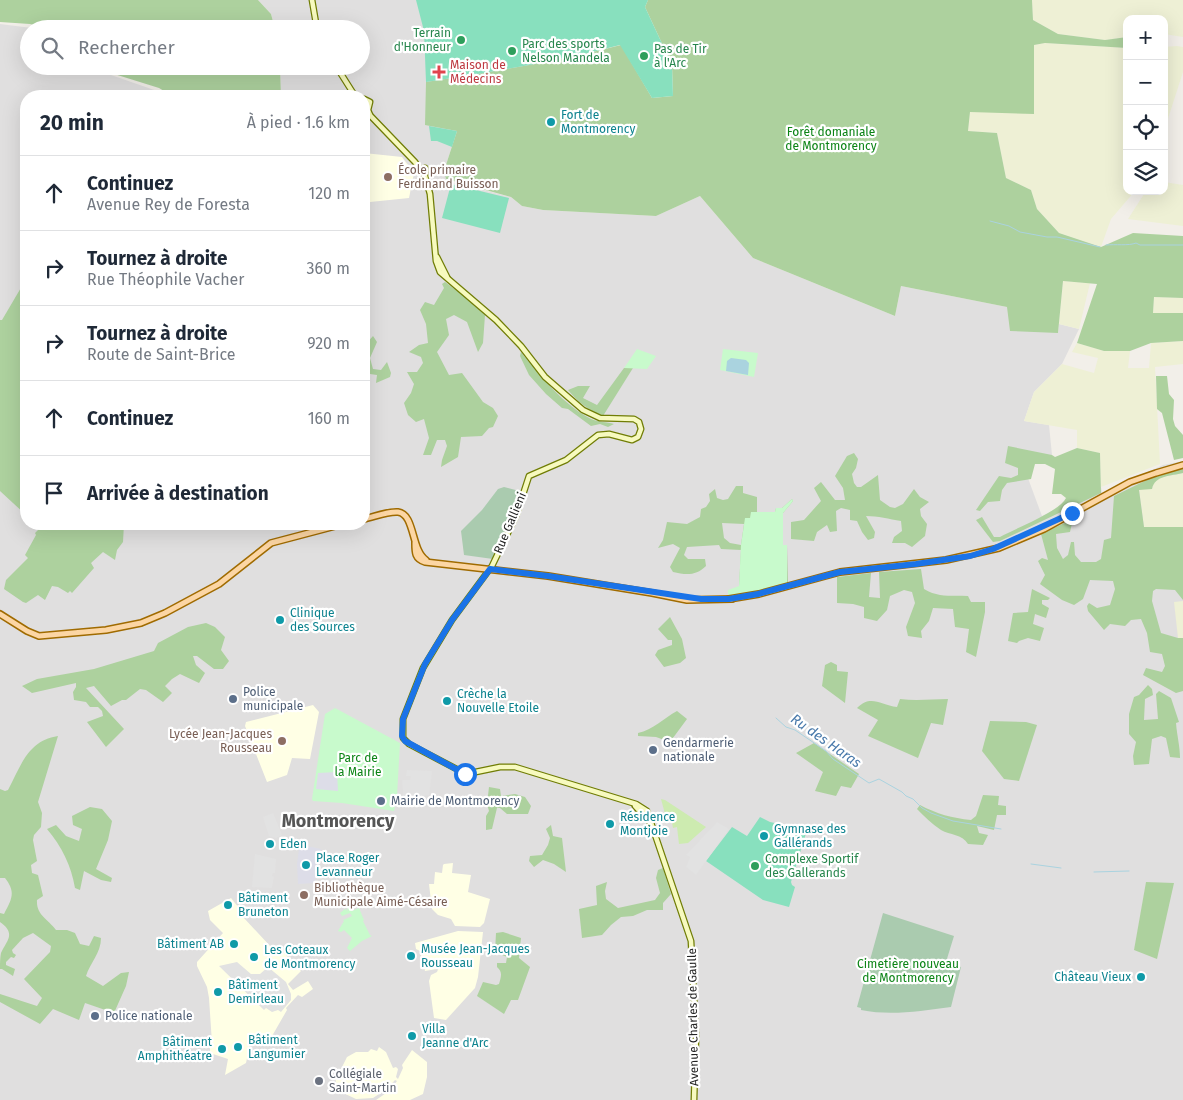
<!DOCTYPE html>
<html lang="fr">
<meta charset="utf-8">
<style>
:root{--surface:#fff;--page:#f2f2f3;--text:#1f2937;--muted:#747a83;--line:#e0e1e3}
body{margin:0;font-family:"Fira Sans",sans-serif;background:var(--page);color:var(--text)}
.controls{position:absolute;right:15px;top:15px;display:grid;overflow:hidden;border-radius:10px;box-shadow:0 5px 20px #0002}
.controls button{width:45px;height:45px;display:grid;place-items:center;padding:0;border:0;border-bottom:1px solid var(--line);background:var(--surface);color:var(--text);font:25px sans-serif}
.stop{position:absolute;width:15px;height:15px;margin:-11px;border:4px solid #1a73e8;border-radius:50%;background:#fff}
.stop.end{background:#1a73e8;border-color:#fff;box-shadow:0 1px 5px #0008}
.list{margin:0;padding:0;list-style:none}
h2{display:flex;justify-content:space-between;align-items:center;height:65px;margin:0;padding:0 20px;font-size:21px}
h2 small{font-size:16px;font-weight:400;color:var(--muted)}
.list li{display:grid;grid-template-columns:32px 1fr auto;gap:15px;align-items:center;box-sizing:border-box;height:75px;padding:0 20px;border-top:1px solid var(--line)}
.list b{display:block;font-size:19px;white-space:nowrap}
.list p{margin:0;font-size:16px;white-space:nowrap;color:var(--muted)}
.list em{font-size:16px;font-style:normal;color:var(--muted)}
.icon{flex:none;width:28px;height:28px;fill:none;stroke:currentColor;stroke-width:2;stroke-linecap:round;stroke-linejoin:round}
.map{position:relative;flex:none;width:1183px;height:1100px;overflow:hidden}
.search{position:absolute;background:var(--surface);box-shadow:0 5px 20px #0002;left:20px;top:20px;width:350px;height:55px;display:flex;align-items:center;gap:12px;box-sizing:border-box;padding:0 18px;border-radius:28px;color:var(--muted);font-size:19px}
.panel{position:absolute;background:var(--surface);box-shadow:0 5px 20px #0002;left:20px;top:90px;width:350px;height:440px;border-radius:20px}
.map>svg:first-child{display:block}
.residential{fill:#e0dfdf}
.education{fill:#ffffe5}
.farmland{fill:#eef0d5}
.grass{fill:#cdebb0}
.forest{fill:#add19e;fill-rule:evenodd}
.cemetery{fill:#aacbaf}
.park{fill:#c8facc}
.pitch{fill:#88e0be}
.parking{fill:#e2e2e2}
.plaza{fill:#dddde8}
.water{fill:#aad3df}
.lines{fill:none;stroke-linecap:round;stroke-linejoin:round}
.stream{stroke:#aad3df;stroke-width:1}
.secondary-casing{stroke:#707d05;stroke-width:7}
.primary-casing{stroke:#a06b00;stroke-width:8}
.secondary{stroke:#f7fabf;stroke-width:4.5}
.primary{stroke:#fcd6a4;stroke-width:5}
.route{stroke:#1a73e8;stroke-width:6}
.leisure-dot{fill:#2e9e5b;stroke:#fff;stroke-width:2}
.health-dot{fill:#e0444e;stroke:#fff;stroke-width:2}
.culture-dot{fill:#0f9aa8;stroke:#fff;stroke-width:2}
.education-dot{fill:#8d6e63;stroke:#fff;stroke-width:2}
.service-dot{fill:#5c6f8a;stroke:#fff;stroke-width:2}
.worship-dot{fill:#6b7280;stroke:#fff;stroke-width:2}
.labels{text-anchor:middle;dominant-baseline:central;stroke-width:4.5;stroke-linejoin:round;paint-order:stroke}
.leisure-label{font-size:12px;fill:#27864d;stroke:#fff;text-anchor:start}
.health-label{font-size:12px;fill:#be3a42;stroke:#fff;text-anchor:start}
.culture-label{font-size:12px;fill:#0d838f;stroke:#fff;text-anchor:start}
.park-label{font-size:12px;fill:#0c8416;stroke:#fff}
.education-label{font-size:12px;fill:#785e54;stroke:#fff;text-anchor:start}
.street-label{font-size:12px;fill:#222;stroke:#fff}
.service-label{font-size:12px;fill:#4e5e75;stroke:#fff;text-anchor:start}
.worship-label{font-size:12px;fill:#5b616d;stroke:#fff;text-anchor:start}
.water-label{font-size:14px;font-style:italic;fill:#4a7aab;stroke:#fff}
.district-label{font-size:18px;font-weight:bold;fill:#555;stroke:#fff}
</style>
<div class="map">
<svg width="1183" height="1100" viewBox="0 0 1183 1100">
<rect width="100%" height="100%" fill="#f2efe9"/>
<!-- residential -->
<polygon class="residential" points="258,0 648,0 457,131 444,171 446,179 452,182 511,197 522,206 543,210 656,216 700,196 753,258 895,316 901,286 1007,307 1058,333 1059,324 1079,329 1062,364 1034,392 1024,421 1049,425 1052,455 1022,462 1042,516 1101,487 1102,493 1163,465 1183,461 1183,1100 0,1100 0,24 40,29 29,29 29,66 100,66 111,75 160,92 165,96 26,96 26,524 364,524 364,96 281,96 280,66 361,66 361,29 275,29 271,14"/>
<!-- education -->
<g class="education">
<polygon points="364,153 402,157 414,173 409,198 370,202 364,182"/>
<polygon points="313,705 319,712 310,759 292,758 287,775 267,782 245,726 246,722"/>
<polygon points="453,863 452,873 471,875 468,892 490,899 484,923 480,927 455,926 451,919 438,915 432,909 429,884 434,884 435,872 442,873 443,865 444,864"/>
<polygon points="231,898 243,913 243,917 271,947 284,953 301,971 288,984 293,990 308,981 313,989 302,997 298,995 286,1008 287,1010 268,1043 252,1035 246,1063 225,1075 228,1059 210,1053 210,1044 212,1043 209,998 207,987 197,966 197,962 223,933 210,920 208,911"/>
<polygon points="458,931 483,932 478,977 475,988 446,1020 434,1018 429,981 431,975 437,972 439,967 437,969 425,971 420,951 416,949 415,943"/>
<polygon points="379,1047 386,1052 393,1068 396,1067 398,1069 396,1077 398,1079 403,1068 402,1065 412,1050 427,1062 427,1077 423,1094 410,1100 376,1100 389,1091 397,1081 395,1080 388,1088 373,1098 356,1099 337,1090 335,1075 340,1071 347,1057 356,1052 368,1052 371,1049 377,1051"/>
</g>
<!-- farmland -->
<g class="farmland">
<polygon points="1032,0 1183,0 1183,37 1164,34 1164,19 1127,19 1127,37 1105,40 1058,34 1033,20"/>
<polygon points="1045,43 1127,48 1127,191 1135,191 1111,219 1101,247 1059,233 1037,209 1031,190 1006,178 997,133 968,131 970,112 1033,45"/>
<polygon points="1177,46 1183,47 1183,72 1164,131 1164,47"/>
<polygon points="1164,182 1183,185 1183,226 1128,219 1146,191 1164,191"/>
<polygon points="1063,281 1090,283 1079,329 1059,324"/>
<polygon points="1154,297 1183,298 1183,313 1153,313"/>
<polygon points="1183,341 1183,364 1155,367 1160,464 1101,487 1100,453 1077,448 1077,430 1024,421 1034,392 1062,364 1094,373 1098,358 1072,352 1077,343 1104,351 1130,351 1128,368 1149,368 1151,343"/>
<polygon points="1183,473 1183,527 1144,527 1139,489 1152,489 1153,483 1158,478"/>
<polygon points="1183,601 1183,638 1178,638 1174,602"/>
</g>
<!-- grass -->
<polygon class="grass" points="661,799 665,800 706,827 688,843 679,844 677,827 673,828 670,813 665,814"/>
<!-- forest -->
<g class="forest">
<polygon points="0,0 258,0 271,14 275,29 47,29 30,24 0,22"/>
<path d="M 648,0 L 1032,0 L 1033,20 L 1058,34 L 1105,40 L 1127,37 L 1127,48 L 1045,43 L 1034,45 L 1034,114 L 970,112 L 968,131 L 997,133 L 1006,178 L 1031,190 L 1037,209 L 1059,233 L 1101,247 L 1133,233 L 1183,236 L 1183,298 L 1154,297 L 1153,313 L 1183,313 L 1183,341 L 1151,343 L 1130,351 L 1104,351 L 1077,343 L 1097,284 L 1063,281 L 1058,333 L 1010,331 L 1007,307 L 901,286 L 895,316 L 753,258 L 700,196 L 656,216 L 543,210 L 522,206 L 511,197 L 446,179 L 444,171 L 457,131 L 425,125 L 426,82 C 491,72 556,62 621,45 L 652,98 L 673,96 L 672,65 L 645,7 Z"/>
<polygon points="102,66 280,66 281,96 168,96 164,91 159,88 111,73"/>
<polygon points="445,282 468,299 485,315 483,343 478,352 467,322 454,315 446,319 449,335 437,352 449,375 462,373 483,402 493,408 498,416 493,427 489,428 482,436 461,437 458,457 441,467 442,460 447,446 445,440 437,440 431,455 423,455 429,438 424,419 416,422 408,415 404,403 411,393 414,384 407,372 417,372 423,363 421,357 409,352 419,345 428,343 426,324 420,310 425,302 434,305 444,288 442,284"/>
<polygon points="22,286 26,288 26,515 0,491 0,320 2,320"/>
<polygon points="373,336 377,342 370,358 373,369 381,370 387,362 391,373 390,377 376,383 377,375 370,374 368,368 364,363 364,346"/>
<path d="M 521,352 C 539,375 565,406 591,419 C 598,422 607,422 614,424 L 608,427 L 600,424 L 591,426 L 568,409 L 562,408 L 546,394 L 529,375 L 520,356 Z"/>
<path d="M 624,368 L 633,368 L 603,416 C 588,410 578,402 568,390 L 578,386 L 590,386 L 583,398 L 597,405 Z"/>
<polygon points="1156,376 1167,376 1169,394 1174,400 1173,419 1175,426 1183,435 1183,458 1174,460 1162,413 1157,409"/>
<path d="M 1008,446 L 1052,455 L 1055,457 L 1077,448 L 1100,453 L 1101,493 L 1000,541 L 993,542 L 976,520 L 982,517 L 994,537 L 1000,537 C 1016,528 1059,512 1066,498 L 1061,494 L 1052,494 L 1055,469 L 1045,464 L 1035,464 L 1031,479 L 1007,483 L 1002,490 L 1000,501 L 988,502 L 980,511 L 976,510 L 999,476 L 1011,478 L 1018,475 L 1018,468 L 1005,463 Z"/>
<path d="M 854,453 L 858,459 L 856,468 L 852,474 L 854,483 L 857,487 L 861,487 L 878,475 L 880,500 L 890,507 L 895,508 L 903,504 L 914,489 L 920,497 L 929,502 L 920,509 L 921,516 L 927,524 L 925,536 L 912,547 L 905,543 L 892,543 L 894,537 L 902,531 L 901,521 C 889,519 878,516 866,516 L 875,532 L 874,538 L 868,540 L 862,532 L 857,521 L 850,520 L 850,510 L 841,508 L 836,511 L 837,531 L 830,532 L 827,525 L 817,532 L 814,541 L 791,539 L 791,522 L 804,520 L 821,501 L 814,488 L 821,482 L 835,500 L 845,500 L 843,488 L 835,476 L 847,456 Z"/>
<path d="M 1183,469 L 1183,473 C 1171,476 1155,475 1152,489 L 1139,490 L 1144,527 L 1183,527 L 1183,600 L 1175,590 L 1156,589 L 1153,591 L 1152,601 L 1161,633 L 1178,638 L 1183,638 L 1183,691 L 1176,693 L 1143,675 L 1146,668 L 1162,672 L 1165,666 L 1162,654 L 1150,652 L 1147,633 L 1141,619 L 1131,620 L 1125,626 L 1110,624 L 1104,630 L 1088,611 L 1087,606 L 1089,603 L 1097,608 L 1110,605 L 1115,589 L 1113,581 L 1090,580 L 1083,599 L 1074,605 L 1062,600 L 1040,584 L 1045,575 L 1038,561 L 1042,558 L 1048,560 L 1041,534 L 1073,519 L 1070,532 L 1056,534 L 1057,548 L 1063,559 L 1068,555 L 1071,542 L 1074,542 L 1075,555 L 1081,562 L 1096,562 L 1101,559 L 1104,540 L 1111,538 L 1114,496 L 1157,475 Z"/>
<path d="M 736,486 L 743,486 L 743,493 L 757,497 L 757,512 L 775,512 L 776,508 L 782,508 L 792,499 L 793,501 L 783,513 L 783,545 L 787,545 L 788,583 L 742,594 L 739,586 L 741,550 L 721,549 L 719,545 L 687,547 L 684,555 L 688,559 L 705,559 L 706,566 C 696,576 686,575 673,572 L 670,567 L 680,548 L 673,544 L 658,548 L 663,540 L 667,522 L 687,524 L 700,517 L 701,509 L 706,507 L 710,501 L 709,494 L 715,489 L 717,498 L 723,500 L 728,499 ZM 722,523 L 744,524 L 741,545 L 730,543 L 724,538 Z"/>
<polygon points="41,524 124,524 123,542 117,550 115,560 103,552 91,563 94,568 72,593 70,591 68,593 58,587 52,586 45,600 38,595 26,603 23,602 4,589 6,580 28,558 25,555 36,535 35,533 42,526"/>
<path d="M 921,569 L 924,589 C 939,598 951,595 968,596 L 971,602 L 985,602 L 985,612 L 976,657 L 966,652 L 969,629 L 955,627 L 953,609 L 933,608 L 929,621 L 921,631 L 922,638 L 908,636 L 906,627 L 915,603 L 912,592 L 904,590 L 890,596 L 887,610 L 877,621 L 864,618 L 864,607 L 853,604 L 837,603 L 837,577 L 871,573 L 869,597 L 880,598 L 879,572 Z"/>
<polygon points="1032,589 1050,598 1048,600 1042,600 1042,604 1049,608 1046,618 1035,614 1033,624 1044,628 1040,641 1028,638 1019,641 1017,643 1008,641 1013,613 1028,612"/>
<polygon points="670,617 682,639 686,658 680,663 664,667 655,655 658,650 672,645 672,640 668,640 658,629"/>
<polygon points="206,623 215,627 225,637 221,650 229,661 223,669 214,669 197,656 193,656 196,665 205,673 199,683 180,674 172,679 165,686 172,693 163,702 146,690 140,689 126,700 122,700 111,706 94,686 86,688 124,729 106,747 87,722 103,716 102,711 98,707 90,707 86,702 74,700 73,692 76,687 76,683 32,693 22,686 37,679 94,669 154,651 158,643 188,627"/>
<polygon points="831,662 837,665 837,671 848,672 845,703 822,686 825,665"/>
<path d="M 1148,685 L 1152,689 L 1153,695 L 1145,699 L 1144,720 L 1158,719 L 1156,694 L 1159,691 L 1171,698 L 1179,722 L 1176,723 C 1177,736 1180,746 1180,758 L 1170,757 L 1166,738 L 1161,736 L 1152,739 L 1149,764 L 1134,765 L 1133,756 L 1136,742 L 1129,734 L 1129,714 L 1134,697 L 1139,695 Z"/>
<path d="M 900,699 C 917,701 932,699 948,699 L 943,725 L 931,723 L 918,758 L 868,736 L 878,720 L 857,708 C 871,694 880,705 897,707 Z"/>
<path d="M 677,711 L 687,719 L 670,742 L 656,737 L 638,736 L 638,733 C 653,730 664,718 677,711 Z"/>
<polygon points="990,721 1026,722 1037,725 1019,781 1004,779 982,751"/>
<path d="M 58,736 L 38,802 L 42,813 L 41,827 L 34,835 L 33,840 L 37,861 L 31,865 L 32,873 L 38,875 L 43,896 L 37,900 C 36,915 48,919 56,930 L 67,930 L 75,933 L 80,944 L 89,946 L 94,936 L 101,938 C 101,953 90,963 86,976 L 103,986 L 121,973 L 129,972 L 126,986 L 114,1013 L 85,1003 L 79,1020 L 53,1009 L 40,1024 L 0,1002 L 0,994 L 37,1006 L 42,998 L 24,979 L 50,952 L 51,946 L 33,933 L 23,938 L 12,950 L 13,953 L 16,955 L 14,958 L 11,957 L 6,962 L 6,965 L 15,969 L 13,976 L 2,969 L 0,969 C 0,965 0,958 1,953 C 6,941 17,934 0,922 L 0,913 L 4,914 C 12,899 16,892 5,878 L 0,878 L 0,789 L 5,791 L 8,790 C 21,766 27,741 58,736 Z"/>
<polygon points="814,743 859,774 851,788 841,786 836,796 815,791 823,772 796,753"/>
<polygon points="489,787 500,789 501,796 515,794 525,797 531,806 528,814 507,814 500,808 497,808 492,829 486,830 486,816 489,811 487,804"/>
<path d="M 983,795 L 999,796 L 998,805 L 1006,806 L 1006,815 L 997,815 L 994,830 L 977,826 L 979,833 L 988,835 L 983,845 L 968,844 C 962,834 950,835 941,830 C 932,824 924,816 917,809 L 920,805 C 937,814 952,818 971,820 L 976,816 Z"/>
<path d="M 90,807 L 102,809 L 112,821 L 108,840 L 96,869 L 112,878 L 111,882 L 101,880 L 84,871 L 80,890 L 75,888 C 71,865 62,847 47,829 L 56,825 L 66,836 L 79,841 L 82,829 L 73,825 L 72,816 Z"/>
<polygon points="551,825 553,836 562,838 566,872 554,864 543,860 534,867 529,861 530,856 542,855 548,845 550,838 546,829"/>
<polygon points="663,868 671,894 663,903 663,910 647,910 633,916 621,917 611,925 602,935 582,938 579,909 597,905 596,886 607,882 605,891 606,899 618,908 655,900 660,893 656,878 658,870"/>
<polygon points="1146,882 1174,883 1157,959 1134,950"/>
<path d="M 503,932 L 521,938 L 519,958 L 530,967 L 518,1000 L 511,1000 L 504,1014 L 477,996 L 483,982 L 496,985 L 499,984 C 501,977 503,972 497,967 L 497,963 L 506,963 L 507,957 L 495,952 L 496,933 Z"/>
</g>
<!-- cemetery -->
<g class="cemetery">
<polygon points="504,487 523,492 515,514 493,559 464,555 461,531 482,510 498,489"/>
<path d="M 883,913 L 954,936 L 946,962 L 961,967 L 951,1007 C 920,1011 891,1016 861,1010 L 861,1008 L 857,1007 Z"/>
</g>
<!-- park -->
<g class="park">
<polygon points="637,349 656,356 647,369 624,368"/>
<polygon points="723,349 758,353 754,377 720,370"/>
<polygon points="792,499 793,501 783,513 783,545 787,545 787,585 763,591 728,596 728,590 739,586 741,545 745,518 750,518 751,512 775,512 776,508 782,508"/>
<polygon points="335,708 400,743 397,796 394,811 342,803 313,801 312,799 325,714"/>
<polygon points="350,906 352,911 359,908 364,920 363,921 370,935 372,936 362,941 350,951 347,948 352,938 344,930 341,932 338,931 344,921 343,920 352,916 350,913 342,916 340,913 345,909 348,911 347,908"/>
</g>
<!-- pitch -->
<g class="pitch">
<path d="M 416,0 L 648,0 L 645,7 L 672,65 L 673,96 L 652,98 L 620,45 C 556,62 491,72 426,82 L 424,31 Z"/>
<polygon points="429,126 457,131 452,147 437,141 431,141"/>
<polygon points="451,184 509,198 500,233 442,218"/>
<polygon points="760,817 770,822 807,830 791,882 792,885 795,887 789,907 763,900 706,861 732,827 747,836"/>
</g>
<!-- parking -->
<g class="parking">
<polygon points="407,770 432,771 429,795 421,796 421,799 413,800 413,796 403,795 402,780 410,780 411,776 406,776"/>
<polygon points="273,813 282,835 276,838 269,836 263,817"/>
<polygon points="717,822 729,829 696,875 686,867 690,857 686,855"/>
<polygon points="255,854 276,859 275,873 273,873 272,876 274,877 272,888 252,887"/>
<polygon points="237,962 251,974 260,974 268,967 286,982 291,994 291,1000 281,1012 278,1010 272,1012 266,1008 264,1010 219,966"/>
</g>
<!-- plaza -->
<g class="plaza">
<polygon points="337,772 338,791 316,789 318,773"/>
<polygon points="302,845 321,849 317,861 315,883 298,884 297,864 299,849"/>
</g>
<!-- water -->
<polygon class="water" points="731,358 746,360 749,363 748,375 726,371 727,361"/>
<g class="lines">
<!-- stream -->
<g class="stream">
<polyline points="990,221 1009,226 1020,232 1047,237 1057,237 1100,247"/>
<path d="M 1106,245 C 1115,244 1129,246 1136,243 L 1140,245 L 1183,245"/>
<polyline points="776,718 786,727 795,730 826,751 833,759 869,783 879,779 902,792 906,796 913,799 922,808 931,813 953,821 1001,829"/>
<polyline points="1031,864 1061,868"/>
<polyline points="1094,872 1129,871"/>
</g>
<!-- secondary casing -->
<g class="secondary-casing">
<g id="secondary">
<polyline points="312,0 317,29"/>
<polyline points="336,66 355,96"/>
<polyline points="364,99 370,102 368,110 370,115"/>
<polyline points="364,109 415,162 424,175"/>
<polyline points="425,168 425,176 430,194 436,261 440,272 496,320 521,346 545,377 583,410 600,418 634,419 639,422 641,429 638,437 632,440 609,434 598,435 566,460 529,476 516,516 492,566 452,620 423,668 403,719 403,738 409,744 466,774 500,767 515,767 636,804 647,811 691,941 696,1037 694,1100"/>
<polyline points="437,257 447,277"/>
<polyline points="635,806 650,822"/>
</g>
</g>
<!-- primary casing -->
<g class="primary-casing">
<g id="primary">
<path d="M 364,519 C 374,517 388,511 398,512 C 415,514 411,550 426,560"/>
<path d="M 415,543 C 415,553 415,559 425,562 L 548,576 L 652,593 L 687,600 L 732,599"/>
<polyline points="729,599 759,594 840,572 946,560 999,548 1044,529 1130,482 1156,473 1183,465"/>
<polyline points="0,614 27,631 39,636 106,630 141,623 165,613 219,584 271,543 343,524"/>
</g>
</g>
<!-- secondary -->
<use href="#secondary" class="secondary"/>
<!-- primary -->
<use href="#primary" class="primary"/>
</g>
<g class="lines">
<!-- route -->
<polyline class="route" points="465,774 405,741 402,736 403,719 425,664 452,620 490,569 548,576 701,599 729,599 758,594 840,572 916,564 970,556 993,549 1072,513"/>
</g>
<!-- markers -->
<g class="leisure-dot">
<circle cx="461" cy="40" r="5"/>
<circle cx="512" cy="51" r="5"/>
<circle cx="644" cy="56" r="5"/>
<circle cx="755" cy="866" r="5"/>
</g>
<path class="health-dot" d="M436.5 64.5h5v5h5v5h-5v5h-5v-5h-5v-5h5z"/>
<g class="culture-dot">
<circle cx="551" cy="122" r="5"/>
<circle cx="280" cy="620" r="5"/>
<circle cx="447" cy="701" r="5"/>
<circle cx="610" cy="824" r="5"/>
<circle cx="764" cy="836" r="5"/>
<circle cx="270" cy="844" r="5"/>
<circle cx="306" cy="865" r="5"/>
<circle cx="228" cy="905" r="5"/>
<circle cx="234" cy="944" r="5"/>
<circle cx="411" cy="956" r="5"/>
<circle cx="254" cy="957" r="5"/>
<circle cx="1141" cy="977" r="5"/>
<circle cx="218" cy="992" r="5"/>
<circle cx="412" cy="1036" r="5"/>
<circle cx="238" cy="1047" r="5"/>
<circle cx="222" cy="1049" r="5"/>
</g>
<g class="education-dot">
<circle cx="388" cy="177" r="5"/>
<circle cx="282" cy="741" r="5"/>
<circle cx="304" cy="895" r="5"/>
</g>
<g class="service-dot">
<circle cx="233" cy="699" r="5"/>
<circle cx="653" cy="750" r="5"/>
<circle cx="381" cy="801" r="5"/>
<circle cx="95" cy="1016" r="5"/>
</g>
<circle class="worship-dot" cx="319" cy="1081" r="5"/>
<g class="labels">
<!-- leisure labels -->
<g class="leisure-label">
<text x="451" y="33" text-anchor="end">Terrain<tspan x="451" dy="14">d'Honneur</tspan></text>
<text x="522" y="44">Parc des sports<tspan x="522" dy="14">Nelson Mandela</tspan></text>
<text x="654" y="49">Pas de Tir<tspan x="654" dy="14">à l'Arc</tspan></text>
<text x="765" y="859">Complexe Sportif<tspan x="765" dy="14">des Gallerands</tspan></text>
</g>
<!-- health labels -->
<g class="health-label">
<text x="450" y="65">Maison de<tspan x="450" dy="14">Médecins</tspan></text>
</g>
<!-- culture labels -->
<g class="culture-label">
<text x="561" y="115">Fort de<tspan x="561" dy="14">Montmorency</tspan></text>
<text x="290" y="613">Clinique<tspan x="290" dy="14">des Sources</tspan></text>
<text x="457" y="694">Crèche la<tspan x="457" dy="14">Nouvelle Etoile</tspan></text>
<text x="620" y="817">Résidence<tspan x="620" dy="14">Montjoie</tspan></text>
<text x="774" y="829">Gymnase des<tspan x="774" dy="14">Gallérands</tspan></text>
<text x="280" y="844">Eden</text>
<text x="316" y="858">Place Roger<tspan x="316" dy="14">Levanneur</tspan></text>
<text x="238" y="898">Bâtiment<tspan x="238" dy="14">Bruneton</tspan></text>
<text x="224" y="944" text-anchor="end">Bâtiment AB</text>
<text x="421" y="949">Musée Jean-Jacques<tspan x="421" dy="14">Rousseau</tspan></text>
<text x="264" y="950">Les Coteaux<tspan x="264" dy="14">de Montmorency</tspan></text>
<text x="1131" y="977" text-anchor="end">Château Vieux</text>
<text x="228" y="985">Bâtiment<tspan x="228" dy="14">Demirleau</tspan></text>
<text x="422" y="1029">Villa<tspan x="422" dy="14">Jeanne d'Arc</tspan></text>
<text x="248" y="1040">Bâtiment<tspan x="248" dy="14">Langumier</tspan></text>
<text x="212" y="1042" text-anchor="end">Bâtiment<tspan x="212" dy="14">Amphithéatre</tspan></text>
</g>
<!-- park labels -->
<g class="park-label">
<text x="831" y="132">Forêt domaniale<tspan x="831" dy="14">de Montmorency</tspan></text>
<text x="358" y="758">Parc de<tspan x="358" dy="14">la Mairie</tspan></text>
<text x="908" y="964">Cimetière nouveau<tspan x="908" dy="14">de Montmorency</tspan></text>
</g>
<!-- education labels -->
<g class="education-label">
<text x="398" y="170">École primaire<tspan x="398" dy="14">Ferdinand Buisson</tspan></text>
<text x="272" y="734" text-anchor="end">Lycée Jean-Jacques<tspan x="272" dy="14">Rousseau</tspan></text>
<text x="314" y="888">Bibliothèque<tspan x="314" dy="14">Municipale Aimé-Césaire</tspan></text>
</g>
<!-- street labels -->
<g class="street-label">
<text transform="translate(510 523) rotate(-67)">Rue Gallieni</text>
<text transform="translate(693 1017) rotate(-91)">Avenue Charles de Gaulle</text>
</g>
<!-- service labels -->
<g class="service-label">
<text x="243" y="692">Police<tspan x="243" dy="14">municipale</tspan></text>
<text x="663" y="743">Gendarmerie<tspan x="663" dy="14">nationale</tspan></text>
<text x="391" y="801">Mairie de Montmorency</text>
<text x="105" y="1016">Police nationale</text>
</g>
<!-- worship labels -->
<g class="worship-label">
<text x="329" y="1074">Collégiale<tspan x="329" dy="14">Saint-Martin</tspan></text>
</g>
<!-- water labels -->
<g class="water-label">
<text transform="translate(826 741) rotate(35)">Ru des Haras</text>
</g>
<!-- district labels -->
<g class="district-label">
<text x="338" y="821">Montmorency</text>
</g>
</g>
</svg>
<div class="controls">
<button>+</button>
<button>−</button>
<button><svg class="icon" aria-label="locate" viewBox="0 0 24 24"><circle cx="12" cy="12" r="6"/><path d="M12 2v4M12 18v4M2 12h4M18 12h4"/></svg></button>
<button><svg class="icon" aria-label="layers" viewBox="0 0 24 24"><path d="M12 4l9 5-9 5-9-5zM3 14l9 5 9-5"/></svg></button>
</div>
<div class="stop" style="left:465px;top:774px"></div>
<div class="stop end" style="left:1072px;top:513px"></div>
<div class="search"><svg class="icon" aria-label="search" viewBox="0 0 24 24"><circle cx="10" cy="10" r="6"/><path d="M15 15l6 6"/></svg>Rechercher</div>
<section class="panel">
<h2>20 min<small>À pied · 1.6 km</small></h2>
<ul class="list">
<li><svg class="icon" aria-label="ahead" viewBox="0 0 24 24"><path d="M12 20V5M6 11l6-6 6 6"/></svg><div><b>Continuez</b><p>Avenue Rey de Foresta</p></div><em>120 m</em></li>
<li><svg class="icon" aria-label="right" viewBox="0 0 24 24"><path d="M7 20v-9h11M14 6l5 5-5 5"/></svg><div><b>Tournez à droite</b><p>Rue Théophile Vacher</p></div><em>360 m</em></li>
<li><svg class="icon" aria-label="right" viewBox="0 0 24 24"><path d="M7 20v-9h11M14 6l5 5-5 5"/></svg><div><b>Tournez à droite</b><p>Route de Saint-Brice</p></div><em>920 m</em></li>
<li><svg class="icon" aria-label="ahead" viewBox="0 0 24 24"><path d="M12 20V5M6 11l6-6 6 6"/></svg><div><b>Continuez</b></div><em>160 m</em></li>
<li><svg class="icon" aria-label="arrive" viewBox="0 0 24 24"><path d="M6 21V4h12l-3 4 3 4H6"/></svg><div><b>Arrivée à destination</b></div></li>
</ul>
</section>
</div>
